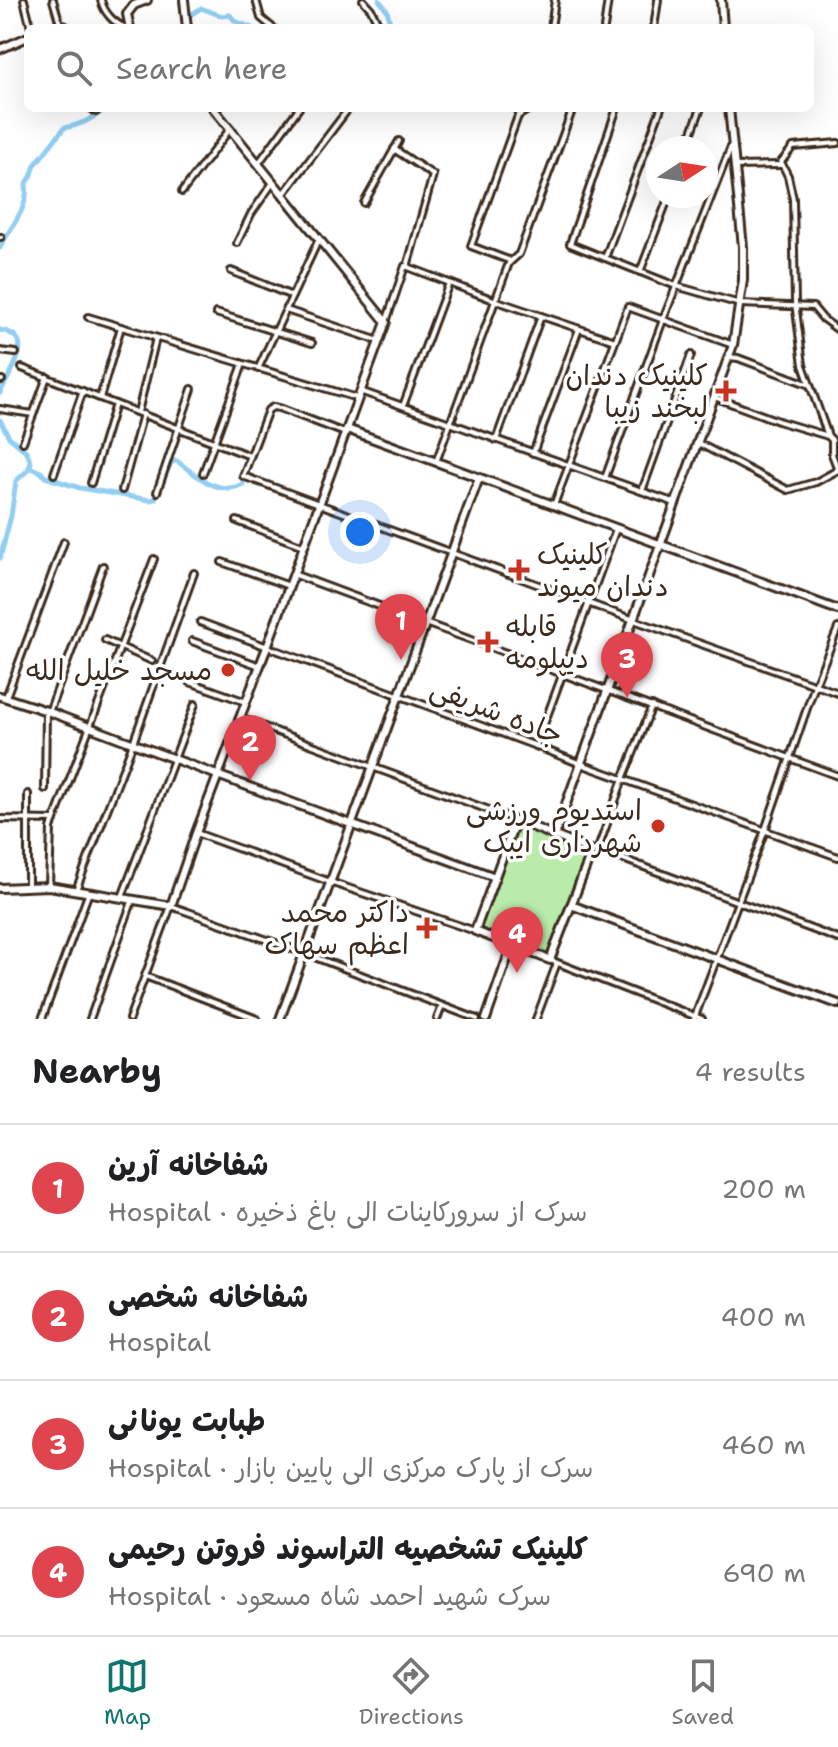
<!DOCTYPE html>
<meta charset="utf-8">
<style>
:root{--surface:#fff;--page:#f6f6f6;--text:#202124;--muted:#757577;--line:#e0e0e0;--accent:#0f766e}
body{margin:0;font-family:"Shantell Sans","Playpen Sans Arabic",sans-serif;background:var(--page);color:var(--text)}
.compass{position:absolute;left:646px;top:136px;width:72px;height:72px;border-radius:50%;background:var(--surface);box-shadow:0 8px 32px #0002;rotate:78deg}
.you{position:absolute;left:360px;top:532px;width:28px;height:28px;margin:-20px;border:6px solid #fff;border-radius:50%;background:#1a73e8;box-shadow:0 0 0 12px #1a73e833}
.badge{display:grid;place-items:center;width:52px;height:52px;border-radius:50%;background:var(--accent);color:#fff;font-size:26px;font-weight:700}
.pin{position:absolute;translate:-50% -66px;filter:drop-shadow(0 2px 4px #0008)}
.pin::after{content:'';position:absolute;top:42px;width:28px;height:24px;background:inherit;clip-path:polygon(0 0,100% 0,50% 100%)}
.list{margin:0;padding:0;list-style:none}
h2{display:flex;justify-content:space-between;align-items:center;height:104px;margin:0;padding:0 32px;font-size:34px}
h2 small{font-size:26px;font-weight:400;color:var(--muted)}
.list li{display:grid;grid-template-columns:52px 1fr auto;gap:24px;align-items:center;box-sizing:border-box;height:128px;padding:0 32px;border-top:2px solid var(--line)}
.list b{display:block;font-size:30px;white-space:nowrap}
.list p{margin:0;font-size:26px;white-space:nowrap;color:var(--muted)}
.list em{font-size:26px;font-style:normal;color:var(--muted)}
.icon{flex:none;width:44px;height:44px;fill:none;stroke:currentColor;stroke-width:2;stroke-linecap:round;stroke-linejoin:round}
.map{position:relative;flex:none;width:838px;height:1019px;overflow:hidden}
.search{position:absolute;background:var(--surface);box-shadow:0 8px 32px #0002;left:24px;right:24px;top:24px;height:88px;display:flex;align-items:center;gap:20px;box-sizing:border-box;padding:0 28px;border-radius:12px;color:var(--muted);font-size:30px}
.sheet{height:616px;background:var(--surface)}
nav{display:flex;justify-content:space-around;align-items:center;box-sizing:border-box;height:112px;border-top:2px solid var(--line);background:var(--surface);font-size:22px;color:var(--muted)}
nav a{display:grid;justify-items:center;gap:4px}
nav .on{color:var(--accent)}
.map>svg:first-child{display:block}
.green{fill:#b9ebaa;stroke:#7a8a64;stroke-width:2}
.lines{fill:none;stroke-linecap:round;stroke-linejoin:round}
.canal{stroke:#92cef2;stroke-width:5}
.street-casing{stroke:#3b2a1e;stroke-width:10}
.secondary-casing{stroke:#3b2a1e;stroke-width:12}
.street{stroke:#fff;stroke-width:4}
.secondary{stroke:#fff;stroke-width:6}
.poi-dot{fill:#c8321e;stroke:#fff;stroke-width:3}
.labels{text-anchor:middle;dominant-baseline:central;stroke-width:7;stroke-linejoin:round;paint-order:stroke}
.poi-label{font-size:28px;fill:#3b2a1e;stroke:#fff;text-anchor:end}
.street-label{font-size:28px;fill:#3b2a1e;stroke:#fff}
</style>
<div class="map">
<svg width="838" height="1019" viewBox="0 0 838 1019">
<rect width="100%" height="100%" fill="#fff"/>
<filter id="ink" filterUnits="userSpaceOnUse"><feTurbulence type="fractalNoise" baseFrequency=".0125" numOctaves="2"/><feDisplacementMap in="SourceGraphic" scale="16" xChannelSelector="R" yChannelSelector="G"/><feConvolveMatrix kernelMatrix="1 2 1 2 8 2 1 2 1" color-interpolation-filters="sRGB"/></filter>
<g filter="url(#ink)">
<!-- green -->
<polygon class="green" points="516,825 587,852 548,957 477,930"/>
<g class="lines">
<!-- canal -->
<g class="canal">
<polyline points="379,0 387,10 391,28"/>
<polyline points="189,16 201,8 222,16 230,15 235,21 252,28"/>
<path d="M 0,248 C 9,228 30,208 26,184 L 31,177 L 35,165 L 64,128 C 79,126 94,118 107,108"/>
<path d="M 0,330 C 40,337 8,374 0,393"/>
<polyline points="0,420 9,437 27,452 31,463 28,470 16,481 11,516 0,558"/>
<path d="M 29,467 L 41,472 L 45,477 L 80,488 L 150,500 L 155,499 L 172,461 L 177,461 C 196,475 218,497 243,484"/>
</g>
<!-- street casing -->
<g class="street-casing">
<g id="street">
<polyline points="24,0 31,28"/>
<polyline points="53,0 60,24"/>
<path d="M 101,0 C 104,13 114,23 126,28"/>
<polyline points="256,0 261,18 273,28"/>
<polyline points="363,0 371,9 380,28"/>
<polyline points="551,28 555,0"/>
<polyline points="604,28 608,0"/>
<polyline points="654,28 658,0"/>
<polyline points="91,108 96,112"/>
<polyline points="617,108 570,244 676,286 740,304 813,307 823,319 838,330"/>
<polyline points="686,148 701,108"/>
<polyline points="394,149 433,175 407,267"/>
<polyline points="258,164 299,108"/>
<polyline points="735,166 781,165"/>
<polyline points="182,192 230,129"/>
<polyline points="283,195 349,108"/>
<polyline points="364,203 399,141"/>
<polyline points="0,237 1,237"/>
<polyline points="237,243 251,214 272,184"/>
<polyline points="605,258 661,108"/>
<polyline points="511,261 471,246 518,116 531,108"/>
<polyline points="231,271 292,296"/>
<polyline points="640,272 669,196"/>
<polyline points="286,310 379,341"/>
<polyline points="216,313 312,343"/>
<polyline points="88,317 357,398"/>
<polyline points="386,322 405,266 494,300 615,341"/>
<polyline points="0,351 16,353"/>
<polyline points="729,357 738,358 810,385"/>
<polyline points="22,368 250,456"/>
<polyline points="258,369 319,239"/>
<polyline points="0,380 2,380"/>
<polyline points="360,391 675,503"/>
<polyline points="714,397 781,422 828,436"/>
<polyline points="100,398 121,327"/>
<polyline points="403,406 449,283"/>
<polyline points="0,409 33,414"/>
<polyline points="138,412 156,338"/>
<polyline points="345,433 279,408 273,407 268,410 243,476 634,620 838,693"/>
<polyline points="496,440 541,316"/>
<polyline points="23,442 47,377"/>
<polyline points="698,443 788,490 816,482 838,470 832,454 832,440 828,436 803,365 795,302 793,199 788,176 781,162 793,147 838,143"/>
<polyline points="533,453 579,329"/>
<polyline points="436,462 509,263 519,254 573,108"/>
<polyline points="203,473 243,364"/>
<polyline points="54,474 83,391"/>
<polyline points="605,478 663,320 732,144"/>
<polyline points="91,483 115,404"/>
<polyline points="122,490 143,414"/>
<polyline points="642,491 691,355"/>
<polyline points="157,492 192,389"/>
<polyline points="554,505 628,307 733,345"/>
<polyline points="237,521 303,546"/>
<polyline points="222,562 289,586"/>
<polyline points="293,574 838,776"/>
<polyline points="200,622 536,746 581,764 838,857"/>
<polyline points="105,640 152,661"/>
<polyline points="192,641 260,666"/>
<polyline points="190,682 246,702"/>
<polyline points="6,697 64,542"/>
<polyline points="49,712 103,566"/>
<polyline points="240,718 516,820"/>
<polyline points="536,746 616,529"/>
<polyline points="45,789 46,711"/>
<polyline points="0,819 54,820"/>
<polyline points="196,833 330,882 475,931"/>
<polyline points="596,849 838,939"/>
<polyline points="597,849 599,846 623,779 652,706"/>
<polyline points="49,886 51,828 154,559"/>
<polyline points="28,887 28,794"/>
<polyline points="76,890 133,743 194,573"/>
<polyline points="122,897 195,704"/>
<polyline points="550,960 702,1019"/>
<polyline points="145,976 257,1019"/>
<polyline points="42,1019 89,892"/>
<polyline points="90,1019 133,899"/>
<polyline points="129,1019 171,906 304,953 477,1019"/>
<polyline points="437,1019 442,1006"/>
<polyline points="536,1019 557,963"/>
<polyline points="694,1019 765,830 815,685 838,628"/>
</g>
</g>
<!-- secondary casing -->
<g class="secondary-casing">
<g id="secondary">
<polyline points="184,0 187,28"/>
<polyline points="721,0 723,28"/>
<polyline points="51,28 60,24 67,28"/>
<polyline points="130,28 127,14 134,5 147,0"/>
<polyline points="0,49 28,37"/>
<polyline points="347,429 838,610"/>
<polyline points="0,696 47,711 217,775 495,877"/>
<polygon points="516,820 592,851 550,960 475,931"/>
<polyline points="554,837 733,345 743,280 743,247 729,108"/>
<polyline points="0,888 49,886 171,906 196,833 267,647 386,322 213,108"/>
<polyline points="571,905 838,1004"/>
<polyline points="280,1019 479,478"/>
<polyline points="486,1019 512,945"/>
</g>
</g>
<!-- street -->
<use href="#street" class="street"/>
<!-- secondary -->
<use href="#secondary" class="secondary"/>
</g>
</g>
<!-- markers -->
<g class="poi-dot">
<path d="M722 379h8v8h8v8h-8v8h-8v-8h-8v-8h8z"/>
<path d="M515 558h8v8h8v8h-8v8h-8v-8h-8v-8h8z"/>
<path d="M484 630h8v8h8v8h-8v8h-8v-8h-8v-8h8z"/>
<circle cx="228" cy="670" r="8"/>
<circle cx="658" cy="826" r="8"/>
<path d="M423 916h8v8h8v8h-8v8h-8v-8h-8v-8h8z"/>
</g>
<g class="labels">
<!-- poi labels -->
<g class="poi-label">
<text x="708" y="375">کلینیک دندان<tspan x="708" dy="32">لبخند زیبا</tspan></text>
<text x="537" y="554" text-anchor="start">کلینیک<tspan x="537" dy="32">دندان میوند</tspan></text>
<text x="506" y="626" text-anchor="start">قابله<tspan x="506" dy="32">دیپلومه</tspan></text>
<text x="212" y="670">مسجد خلیل الله</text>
<text x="642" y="810">استدیوم ورزشی<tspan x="642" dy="32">شهرداری ایبک</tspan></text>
<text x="409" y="912">داکتر محمد<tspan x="409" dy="32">اعظم سهاک</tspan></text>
</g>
<!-- street labels -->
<g class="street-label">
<text transform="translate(497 711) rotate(21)">جاده شریفی</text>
</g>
</g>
</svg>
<svg class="compass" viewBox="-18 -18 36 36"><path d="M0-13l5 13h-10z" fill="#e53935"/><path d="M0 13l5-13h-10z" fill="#757577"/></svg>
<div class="you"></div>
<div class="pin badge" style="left:401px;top:660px;background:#e0444e">1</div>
<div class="pin badge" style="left:250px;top:781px;background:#e0444e">2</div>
<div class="pin badge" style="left:627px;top:698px;background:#e0444e">3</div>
<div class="pin badge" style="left:517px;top:973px;background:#e0444e">4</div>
<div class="search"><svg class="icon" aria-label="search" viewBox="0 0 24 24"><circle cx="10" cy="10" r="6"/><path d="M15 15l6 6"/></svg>Search here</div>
</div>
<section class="sheet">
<h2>Nearby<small>4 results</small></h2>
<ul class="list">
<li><span class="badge" style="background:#e0444e">1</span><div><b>شفاخانه آرین</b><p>Hospital · سرک از سرورکاینات الی باغ ذخیره</p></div><em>200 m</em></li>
<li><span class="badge" style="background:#e0444e">2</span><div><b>شفاخانه شخصی</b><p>Hospital</p></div><em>400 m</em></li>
<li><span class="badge" style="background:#e0444e">3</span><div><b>طبابت یونانی</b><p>Hospital · سرک از پارک مرکزی الی پایین بازار</p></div><em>460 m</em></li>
<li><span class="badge" style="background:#e0444e">4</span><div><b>کلینیک تشخصیه التراسوند فروتن رحیمی</b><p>Hospital · سرک شهید احمد شاه مسعود</p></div><em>690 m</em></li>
</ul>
</section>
<nav>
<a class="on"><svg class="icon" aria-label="map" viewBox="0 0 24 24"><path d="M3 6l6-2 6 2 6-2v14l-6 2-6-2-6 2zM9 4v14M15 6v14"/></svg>Map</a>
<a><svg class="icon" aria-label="directions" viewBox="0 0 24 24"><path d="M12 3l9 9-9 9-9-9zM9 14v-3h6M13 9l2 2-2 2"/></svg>Directions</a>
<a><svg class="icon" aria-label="saved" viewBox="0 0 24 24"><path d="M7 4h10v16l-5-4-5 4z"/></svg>Saved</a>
</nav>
